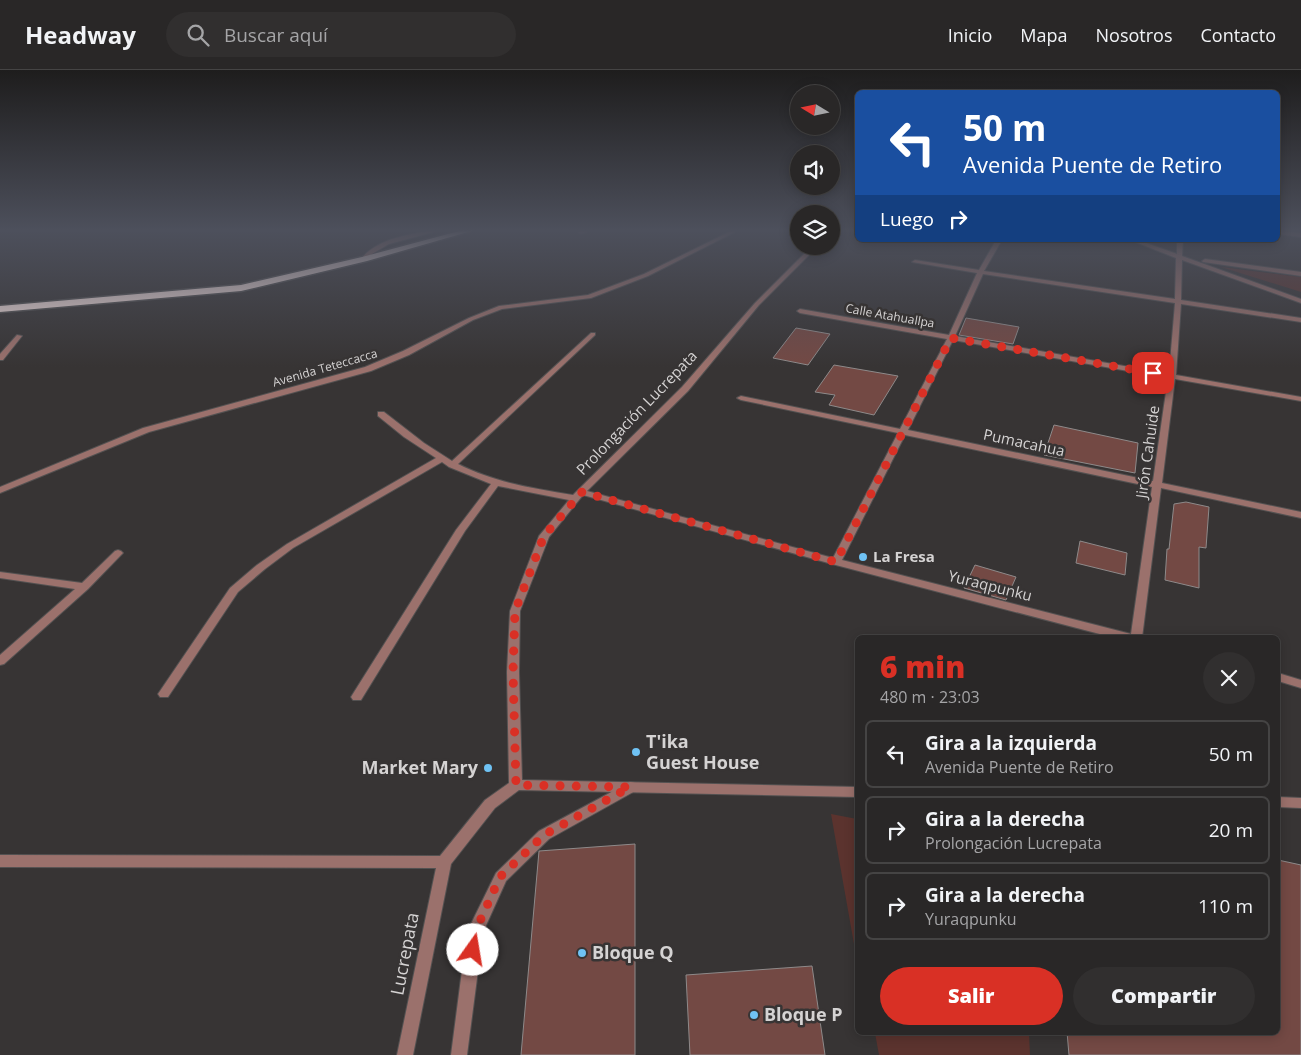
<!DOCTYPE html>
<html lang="es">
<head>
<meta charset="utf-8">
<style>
	:root { --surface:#292727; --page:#312f2f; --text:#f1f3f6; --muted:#a5a5a7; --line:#454444; --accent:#d93025 }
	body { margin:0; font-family:"Open Sans",sans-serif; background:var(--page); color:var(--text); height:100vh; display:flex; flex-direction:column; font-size:19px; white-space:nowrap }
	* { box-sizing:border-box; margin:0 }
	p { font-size:16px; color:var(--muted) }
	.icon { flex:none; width:28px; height:28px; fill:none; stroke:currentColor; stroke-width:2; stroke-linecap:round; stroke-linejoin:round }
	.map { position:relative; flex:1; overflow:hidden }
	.sheet { position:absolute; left:855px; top:565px; width:425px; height:400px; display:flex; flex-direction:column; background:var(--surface); border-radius:8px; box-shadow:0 2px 12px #0003,0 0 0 1px var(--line) }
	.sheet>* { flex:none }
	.guide { position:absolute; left:855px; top:20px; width:425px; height:152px; border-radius:8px; box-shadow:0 2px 12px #0003,0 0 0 1px var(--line); background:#1a4fa0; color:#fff; overflow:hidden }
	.needle { width:32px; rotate:280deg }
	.controls { position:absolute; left:790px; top:15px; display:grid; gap:10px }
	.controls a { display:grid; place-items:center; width:50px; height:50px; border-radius:50%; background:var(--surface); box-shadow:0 2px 12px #0003,0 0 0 1px var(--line); font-size:25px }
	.pin { position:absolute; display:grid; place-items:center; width:42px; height:42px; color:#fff; margin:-21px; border-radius:10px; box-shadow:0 2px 8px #0006 }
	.me { position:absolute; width:55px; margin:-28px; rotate:13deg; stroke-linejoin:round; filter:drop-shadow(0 0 4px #0008) }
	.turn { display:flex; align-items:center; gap:18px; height:105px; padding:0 25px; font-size:22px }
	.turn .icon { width:65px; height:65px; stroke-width:2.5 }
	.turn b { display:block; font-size:35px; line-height:42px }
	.then { display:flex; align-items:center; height:48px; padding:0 25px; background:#0003; gap:10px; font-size:19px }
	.round { display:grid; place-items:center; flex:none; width:52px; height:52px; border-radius:26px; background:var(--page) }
	.head { display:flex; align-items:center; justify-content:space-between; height:85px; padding:0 25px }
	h1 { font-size:30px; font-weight:800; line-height:38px; color:var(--accent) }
	.action { display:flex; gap:10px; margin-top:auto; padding:10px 25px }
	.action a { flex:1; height:58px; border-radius:30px; background:var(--accent); color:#fff; font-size:20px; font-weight:800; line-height:58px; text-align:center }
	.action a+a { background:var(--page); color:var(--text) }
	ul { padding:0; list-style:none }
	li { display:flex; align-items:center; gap:15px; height:68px; margin:0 10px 8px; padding:0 15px; border:2px solid var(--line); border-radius:8px }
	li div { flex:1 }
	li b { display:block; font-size:19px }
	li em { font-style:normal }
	header { display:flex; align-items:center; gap:30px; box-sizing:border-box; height:70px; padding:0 25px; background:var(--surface); border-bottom:1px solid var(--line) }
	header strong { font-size:24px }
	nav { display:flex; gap:28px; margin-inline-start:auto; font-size:18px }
	.search { width:350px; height:45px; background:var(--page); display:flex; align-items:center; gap:12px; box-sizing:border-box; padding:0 18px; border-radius:28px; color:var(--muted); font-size:19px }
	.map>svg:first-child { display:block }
	.green { fill:#5b332e }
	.building { fill:#734944; stroke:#8e8a8a }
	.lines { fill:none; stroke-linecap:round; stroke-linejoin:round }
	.lane-casing { stroke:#535151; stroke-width:2 }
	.street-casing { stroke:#535151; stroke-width:2 }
	.highway-casing { stroke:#535151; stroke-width:3 }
	.lane { fill:#9b716c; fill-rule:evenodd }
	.street { fill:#9b716c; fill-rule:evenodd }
	.highway { fill:#f1dcd9; fill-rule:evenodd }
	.route { stroke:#d93025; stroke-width:9; stroke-dasharray:0 16.2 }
	.poi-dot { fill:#6fc2f4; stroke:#373434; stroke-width:2 }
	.labels { text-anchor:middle; stroke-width:5; stroke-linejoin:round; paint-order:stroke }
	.far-street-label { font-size:12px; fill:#d5d3d3; stroke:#373434 }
	.street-label { font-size:15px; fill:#d5d3d3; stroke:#373434 }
	.poi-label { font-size:15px; font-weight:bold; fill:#d5d3d3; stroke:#373434; text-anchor:start }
	.near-poi-label { font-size:18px; font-weight:bold; fill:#d5d3d3; stroke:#373434; text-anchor:start }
	.near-street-label { font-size:18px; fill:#d5d3d3; stroke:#373434 }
</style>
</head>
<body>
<header>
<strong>Headway</strong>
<div class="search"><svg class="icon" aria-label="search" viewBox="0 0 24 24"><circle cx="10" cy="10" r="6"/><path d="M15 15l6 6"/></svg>Buscar aquí</div>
<nav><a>Inicio</a><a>Mapa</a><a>Nosotros</a><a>Contacto</a></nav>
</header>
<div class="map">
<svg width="1301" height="985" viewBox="0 0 1301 985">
	<rect width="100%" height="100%" fill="#373434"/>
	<path class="green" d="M1221 197 1301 207V222Z
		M831 744 857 749V892V891Z
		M875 963H1029L1030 985H879Z"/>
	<path class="building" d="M966 248 1019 257 1013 274 959 265Z
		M796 258 830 264 808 295 773 288Z
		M834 295 898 306 874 345 829 335 835 325 815 322Z
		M1054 355 1138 373 1135 403 1044 385Z
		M1186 432 1209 437 1206 478 1199 477V518L1165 510 1167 479H1169L1174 434Z
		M1080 471 1127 483 1125 505 1076 493Z
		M975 495 1016 507 1006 530 964 518Z
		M635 774V985H521L539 781Z
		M1278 790 1301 795V985H1069L1067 962H1278Z
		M812 896 825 985H690L686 905Z"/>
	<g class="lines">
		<defs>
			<path id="lane" d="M584 160H591L581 164 578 162Z
				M630 712 635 713 637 717 635 721 549 769 506 811 483 862 467 985H451L467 862 496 803 539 761Z"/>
			<path id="street" d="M432 160H441L389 174 372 184 366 190 361 189C378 168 408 165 432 160Z
				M733 160H739L648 206 591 228 502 239 473 250 409 285 371 301 149 362 0 423V417L143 358 365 297 403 281 469 248 499 236 588 225 644 204Z
				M831 160H838L831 165Z
				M1278 160 1301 163V167L1278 164Z
				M996 170H1002L984 201 1175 229 1176 188 1130 170H1138L1177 184V170H1183L1182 186 1301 229V233L1182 190 1181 230 1301 248V252L1181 234 1176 305 1301 327V331L1175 309 1162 413 1301 442V448L1161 418 1142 568H1115L832 494 583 425 549 467 520 541 519 602 522 710 858 717V727L519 720 495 738 451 794 413 985H397L436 798 0 797V785L440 786 485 730 509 713 507 602 510 541 539 466 569 430 498 416 465 461 361 630H353L351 627 456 460 491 414 449 397 442 392 293 478 265 499 238 522 168 627H160L158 624 230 518 257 495 287 474 436 388 404 367 378 346V342H384L424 373 452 391 591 263H595V265L458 394C496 413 532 418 573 425L682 317 755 233 812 176H818L759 235 688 321 587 421 833 488 898 363 741 330 737 328 741 326 900 359 947 269 800 243 797 241 800 239 949 265 977 203 912 192 915 190 979 200ZM983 204 1175 233 1169 304 955 266ZM953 270 1168 308 1153 411 908 360ZM905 365 1152 417 1131 564 842 490Z
				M1205 189 1301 202V206L1203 192 1202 191Z
				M17 265 22 266 3 290H0V284Z
				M118 480 121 481 123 483 121 485 88 519 4 594 0 595V585L75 519 0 508V502L82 513 115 481Z
				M1278 603 1301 610V618L1278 611Z
				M1278 727 1301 728V738L1278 737Z"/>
			<path id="highway" d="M463 160H475L367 191 241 221 0 242V236L241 215 362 187Z"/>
		</defs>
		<use href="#lane" class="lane-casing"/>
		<use href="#street" class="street-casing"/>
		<use href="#highway" class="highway-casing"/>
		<use href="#lane" class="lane"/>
		<use href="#street" class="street"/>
		<use href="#highway" class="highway"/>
	</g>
	<linearGradient id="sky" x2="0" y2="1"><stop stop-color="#1e1d1d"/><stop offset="0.54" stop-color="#4d505c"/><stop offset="1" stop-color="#4d505c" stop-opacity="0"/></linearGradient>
	<rect width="1301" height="297" fill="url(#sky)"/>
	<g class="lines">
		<path class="route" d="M473 880 475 862 500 807 544 765 630 717 516 715 513 602 515 541 544 466 582 422 836 492 951 268 1153 303"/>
	</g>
	<g class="poi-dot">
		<circle cx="863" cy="487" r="5"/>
		<circle cx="636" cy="682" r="5"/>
		<circle cx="488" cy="698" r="5"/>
		<circle cx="582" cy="883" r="5"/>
		<circle cx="754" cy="945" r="5"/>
	</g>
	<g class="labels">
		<g class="far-street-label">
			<text transform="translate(890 246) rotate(10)" y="4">Calle Atahuallpa</text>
			<text transform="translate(325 298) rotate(-16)" y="4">Avenida Teteccacca</text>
		</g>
		<g class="street-label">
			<text transform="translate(637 343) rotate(-46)" y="5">Prolongación Lucrepata</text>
			<text transform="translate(1024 373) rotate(12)" y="5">Pumacahua</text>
			<text transform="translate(1148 382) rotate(-82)" y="5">Jirón Cahuide</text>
			<text transform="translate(990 516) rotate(14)" y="5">Yuraqpunku</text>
		</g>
		<g class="poi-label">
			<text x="873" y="492">La Fresa</text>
		</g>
		<g class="near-poi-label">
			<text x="646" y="678">T'ika<tspan x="646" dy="21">Guest House</tspan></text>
			<text x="478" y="704" text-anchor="end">Market Mary</text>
			<text x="592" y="889">Bloque Q</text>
			<text x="764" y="951">Bloque P</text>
		</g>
		<g class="near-street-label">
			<text transform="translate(405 884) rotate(-79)" y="6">Lucrepata</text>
		</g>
	</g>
</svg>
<div class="controls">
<a><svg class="needle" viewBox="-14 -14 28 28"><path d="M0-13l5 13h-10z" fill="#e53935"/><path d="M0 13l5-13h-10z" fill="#a5a5a7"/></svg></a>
<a><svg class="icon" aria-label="sound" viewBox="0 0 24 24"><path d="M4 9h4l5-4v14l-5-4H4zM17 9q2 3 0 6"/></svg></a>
<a><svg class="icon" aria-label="layers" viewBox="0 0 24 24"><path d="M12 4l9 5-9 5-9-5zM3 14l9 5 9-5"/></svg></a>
</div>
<div class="pin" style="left:1153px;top:303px;background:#d93025"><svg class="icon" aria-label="arrive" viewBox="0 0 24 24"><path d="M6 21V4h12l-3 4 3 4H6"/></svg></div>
<svg class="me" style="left:473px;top:880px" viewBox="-20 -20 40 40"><circle r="19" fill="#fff"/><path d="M0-13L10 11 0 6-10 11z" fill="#d93025"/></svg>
<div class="guide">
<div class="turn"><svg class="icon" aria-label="left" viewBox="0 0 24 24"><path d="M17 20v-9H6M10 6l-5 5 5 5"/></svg><div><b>50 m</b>Avenida Puente de Retiro</div></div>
<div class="then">Luego<svg class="icon" aria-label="right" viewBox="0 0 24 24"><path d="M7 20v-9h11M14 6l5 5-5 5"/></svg></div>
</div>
<section class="sheet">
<div class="head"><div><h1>6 min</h1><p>480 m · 23:03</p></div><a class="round"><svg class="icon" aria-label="close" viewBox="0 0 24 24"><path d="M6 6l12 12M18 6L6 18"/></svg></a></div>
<ul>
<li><svg class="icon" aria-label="left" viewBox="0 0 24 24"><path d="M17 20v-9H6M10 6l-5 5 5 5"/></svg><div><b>Gira a la izquierda</b><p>Avenida Puente de Retiro</p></div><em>50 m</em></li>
<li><svg class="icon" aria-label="right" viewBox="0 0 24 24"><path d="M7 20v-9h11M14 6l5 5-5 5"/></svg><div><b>Gira a la derecha</b><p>Prolongación Lucrepata</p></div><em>20 m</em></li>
<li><svg class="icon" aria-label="right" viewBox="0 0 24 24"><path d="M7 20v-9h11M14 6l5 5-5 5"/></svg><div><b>Gira a la derecha</b><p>Yuraqpunku</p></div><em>110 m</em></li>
</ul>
<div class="action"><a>Salir</a><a>Compartir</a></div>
</section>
</div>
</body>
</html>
